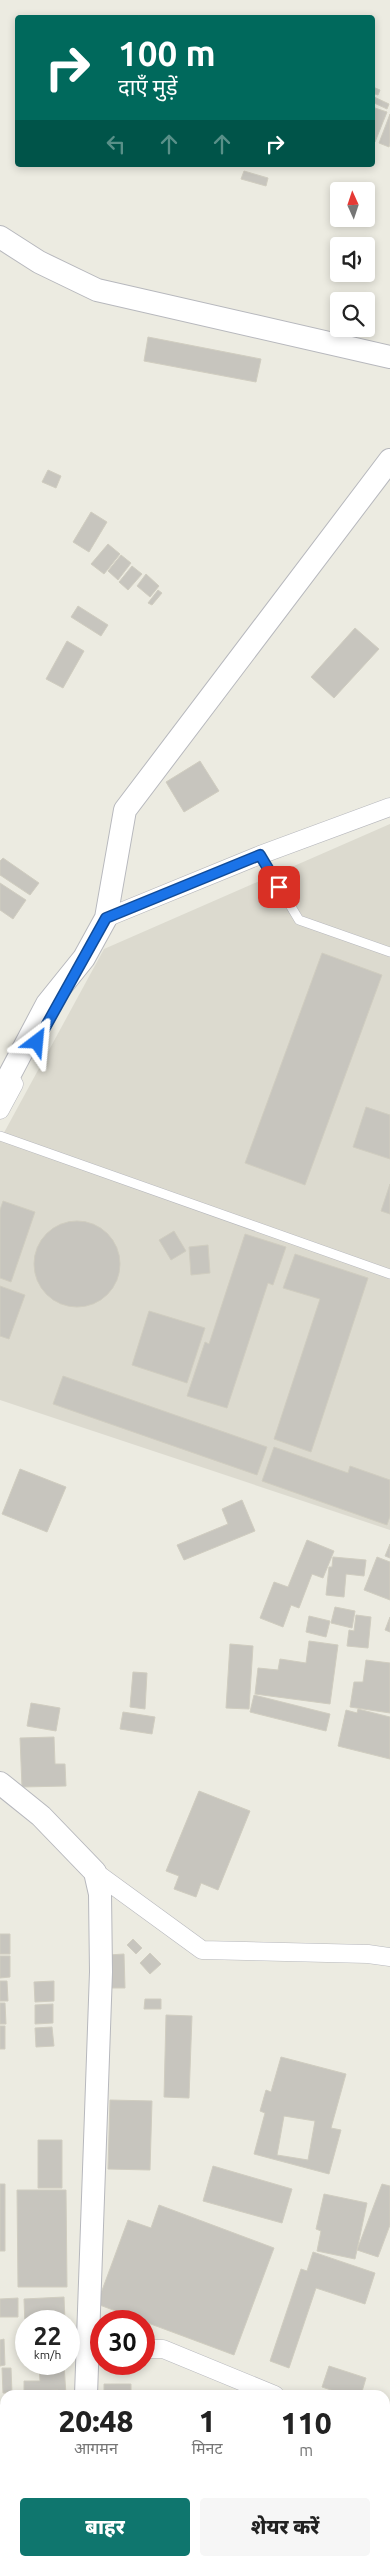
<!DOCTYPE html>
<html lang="hi">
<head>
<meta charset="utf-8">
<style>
	:root { --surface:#fff; --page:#f6f6f6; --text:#222; --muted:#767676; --accent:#0f766e }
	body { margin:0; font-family:Ubuntu,"Noto Sans Devanagari",sans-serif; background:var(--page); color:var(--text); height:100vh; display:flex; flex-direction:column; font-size:19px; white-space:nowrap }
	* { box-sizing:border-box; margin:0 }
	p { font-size:16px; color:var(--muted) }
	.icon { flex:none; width:28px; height:28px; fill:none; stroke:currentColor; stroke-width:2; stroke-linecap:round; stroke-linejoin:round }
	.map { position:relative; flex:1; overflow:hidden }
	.drawer { position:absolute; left:0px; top:2390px; width:390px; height:176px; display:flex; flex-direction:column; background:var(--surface); border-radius:15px 15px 0 0; box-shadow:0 2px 8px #0003 }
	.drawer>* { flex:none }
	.hud { position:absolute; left:15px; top:15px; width:360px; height:152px; border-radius:5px; box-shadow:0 2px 8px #0003; background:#00695c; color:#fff; overflow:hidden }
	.needle { width:32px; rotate:357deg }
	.controls { position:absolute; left:330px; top:182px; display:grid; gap:10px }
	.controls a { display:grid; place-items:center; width:45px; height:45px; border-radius:5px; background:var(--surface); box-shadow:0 2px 8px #0003; font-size:25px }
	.speed { position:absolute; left:15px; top:2310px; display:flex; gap:10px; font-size:25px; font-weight:700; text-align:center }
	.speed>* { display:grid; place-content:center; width:65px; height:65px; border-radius:50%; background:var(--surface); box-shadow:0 2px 8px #0003; line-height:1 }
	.speed small { font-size:12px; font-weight:400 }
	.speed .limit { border:8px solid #d22; background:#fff; color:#111 }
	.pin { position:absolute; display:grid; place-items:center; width:42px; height:42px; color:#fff; margin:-21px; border-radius:10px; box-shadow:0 2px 8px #0006 }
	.me { position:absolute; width:55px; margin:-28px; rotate:29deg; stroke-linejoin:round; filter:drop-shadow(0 0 4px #0008) }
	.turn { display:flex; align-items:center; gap:18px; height:105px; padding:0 20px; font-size:22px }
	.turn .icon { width:65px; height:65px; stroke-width:2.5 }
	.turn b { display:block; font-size:35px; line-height:42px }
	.lanes { display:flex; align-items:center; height:48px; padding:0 20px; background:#0003; justify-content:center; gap:25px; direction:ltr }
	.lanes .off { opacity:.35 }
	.eta { display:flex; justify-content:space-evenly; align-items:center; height:85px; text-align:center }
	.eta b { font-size:30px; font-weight:800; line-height:35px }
	.cta { display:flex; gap:10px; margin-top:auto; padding:10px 20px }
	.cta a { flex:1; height:58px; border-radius:5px; background:var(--accent); color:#fff; font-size:20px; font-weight:800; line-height:58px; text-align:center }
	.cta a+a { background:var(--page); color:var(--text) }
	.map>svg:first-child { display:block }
	.education { fill:#dcdacf }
	.building { fill:#c7c5be; stroke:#d0cdc0; fill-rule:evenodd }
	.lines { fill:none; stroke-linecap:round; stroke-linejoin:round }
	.service-casing { stroke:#b7b8bd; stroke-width:10 }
	.minor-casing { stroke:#b7b8bd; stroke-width:19 }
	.tertiary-casing { stroke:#b7b8bd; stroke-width:24 }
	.service { stroke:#fff; stroke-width:9 }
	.minor { stroke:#fff; stroke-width:18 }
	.tertiary { stroke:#fff; stroke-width:22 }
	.route-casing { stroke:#114b97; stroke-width:12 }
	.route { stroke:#1a73e8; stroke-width:9 }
</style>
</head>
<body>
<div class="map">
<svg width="390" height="2566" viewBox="0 0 390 2566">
	<rect width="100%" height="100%" fill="#ecebe1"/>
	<path class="education" d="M390 824V1530L0 1400V1140L104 949Z"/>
	<path class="building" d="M373 87 380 90 378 95 372 93Z
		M372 96 389 104 387 109 372 102Z
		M372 107 387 112 375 142 372 141Z
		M390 114V143L389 147 379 143Z
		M244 171 268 178 266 186 241 179Z
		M148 337 261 359 256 382 144 361Z
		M48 470 61 476 56 488 42 482Z
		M91 512 107 522 89 552 73 542Z
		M108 544 120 554 104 574 91 564Z
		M121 555 131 563 118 580 108 571Z
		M132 566 142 574 128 590 119 582Z
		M146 574 159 586 150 597 137 586Z
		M158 590 162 593 152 605 148 603Z
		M78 606 108 625 101 636 71 617Z
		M355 628 379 649 334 698 311 677Z
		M67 641 84 651 63 688 46 679Z
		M200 761 219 791 184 812 166 782Z
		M3 858 39 883 30 895 0 875V861Z
		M0 883 26 900 13 919 0 910Z
		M322 953 382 975 305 1185 245 1163Z
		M366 1107 390 1115V1159L353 1147Z
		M390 1184V1214L381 1211Z
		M3 1201 35 1212 11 1282 0 1278V1210Z
		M34 1264a43 43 0 1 1 86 0a43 43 0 1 1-86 0Z
		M174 1231 186 1251 171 1260 159 1240Z
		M245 1234 286 1247 273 1285 268 1283 227 1408 187 1396 205 1342 209 1344Z
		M208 1245 210 1273 191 1275 189 1247Z
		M295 1254 368 1278 311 1452 274 1439 320 1299 283 1288Z
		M0 1286 25 1295 9 1339 0 1336Z
		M149 1311 205 1328 187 1383 132 1365Z
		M63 1376 267 1447 257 1475 53 1404Z
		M274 1447 348 1473 350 1466 390 1480V1516L387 1525 262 1481Z
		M20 1469 66 1487 47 1532 2 1514Z
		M242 1500 255 1531 184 1560 177 1545 228 1524 222 1509Z
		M307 1540 334 1551 323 1578 312 1574 299 1608 291 1605 283 1627 260 1618 274 1582 288 1587Z
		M390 1544V1558L385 1556Z
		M333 1557 366 1560 364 1576 346 1574 344 1597 326 1595 329 1567H332Z
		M377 1557 390 1562V1600L364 1590Z
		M335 1607 355 1611 352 1628 331 1623Z
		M356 1615 371 1617 368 1648 347 1646 349 1630 354 1631Z
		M309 1616 330 1621 326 1637 306 1632Z
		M390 1617V1632L385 1630Z
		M309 1641 338 1645 330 1704 255 1694 258 1668 278 1670 280 1659 306 1663Z
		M230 1644 253 1646 249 1709 226 1708Z
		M366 1660 390 1663V1713L350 1707 354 1682H363Z
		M133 1672 147 1673 145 1709 130 1707Z
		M254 1695 330 1714 326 1731 250 1712Z
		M31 1703 60 1708 56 1731 27 1726Z
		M358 1709 390 1717V1759L338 1746 346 1710 357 1713Z
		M123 1712 155 1717 152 1734 120 1729Z
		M54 1737 55 1764H65L66 1786 22 1787 20 1738Z
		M199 1791 250 1811 218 1890 201 1883 196 1897 174 1889 179 1876 166 1871Z
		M0 1934H10V1954H0Z
		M133 1939 142 1948 136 1954 127 1945Z
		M150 1953 161 1964 150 1974 140 1963Z
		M124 1954 125 1988H110L108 1955Z
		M0 1956H10V1977L0 1978Z
		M0 1981H7L8 2001H0Z
		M54 1981V2001L35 2002 34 1982Z
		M145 1999H161V2009H144Z
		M0 2003H5L6 2024H0Z
		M53 2004V2023L35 2024V2005Z
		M166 2015 192 2016 189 2098 164 2097Z
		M0 2026H5V2049H0Z
		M52 2027 54 2046 36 2047 35 2028Z
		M281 2057 346 2074 331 2128 341 2130 329 2174 254 2154 265 2113 260 2111 266 2090 271 2092ZM284 2116 315 2121 308 2160 277 2155Z
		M110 2100 152 2101 150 2170 108 2169Z
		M38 2140H62V2188H38Z
		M213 2166 292 2189 282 2223 203 2201Z
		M0 2184H5V2251H0Z
		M382 2184 390 2186V2225L378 2257 357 2250Z
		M17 2190H66L67 2287H18Z
		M324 2194 367 2203 355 2259 317 2251 321 2231 316 2229Z
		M159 2205 274 2248 234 2355 97 2304 128 2220 151 2228Z
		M313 2252 375 2273 365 2304 316 2288 289 2368 270 2361 301 2269 307 2271Z
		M64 2297 65 2321H26L25 2326 24 2299Z
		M18 2298V2317H0V2299Z
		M4 2339 5 2365 0 2366V2340Z
		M39 2364H64L66 2395H58V2390L41 2391V2395H24V2381H40Z
		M329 2366 366 2378 361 2395H346L322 2387Z
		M2 2368H11L12 2393H3Z
		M104 2384H131V2395H104Z
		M0 2403H5V2485H0Z
		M385 2474 390 2477V2540L385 2538Z
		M207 2561H231L230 2566Z
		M333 2561H372L370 2566H330Z"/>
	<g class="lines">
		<defs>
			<path id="service" d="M260 855 299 920 390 952
				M0 1136 390 1274"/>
			<path id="minor" d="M106 918 260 855 390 807
				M0 1110 14 1084
				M95 1872 202 1950 368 1954 390 1957
				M144 2349H163L275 2395
				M385 2462 390 2465"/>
			<path id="tertiary" d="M0 237 39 262 97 290 390 357
				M0 1093 47 1004 84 958 106 918 125 810 390 460
				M0 1783 41 1816 95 1872 100 1894 101 1972 86 2395
				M80 2566V2561"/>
		</defs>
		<use href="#service" class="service-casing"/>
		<use href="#minor" class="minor-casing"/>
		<use href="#tertiary" class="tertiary-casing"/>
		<use href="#service" class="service"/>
		<use href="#minor" class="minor"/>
		<use href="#tertiary" class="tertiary"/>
	</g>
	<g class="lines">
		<defs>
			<path id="route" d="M37 1042 106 918 260 855 279 887"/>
		</defs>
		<use href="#route" class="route-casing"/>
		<use href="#route" class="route"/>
	</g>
</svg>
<div class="controls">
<a><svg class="needle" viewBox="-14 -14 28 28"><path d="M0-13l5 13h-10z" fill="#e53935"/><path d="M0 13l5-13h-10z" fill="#767676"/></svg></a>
<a><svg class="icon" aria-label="sound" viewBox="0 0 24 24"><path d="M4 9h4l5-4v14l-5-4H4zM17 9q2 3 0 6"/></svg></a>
<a><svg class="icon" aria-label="search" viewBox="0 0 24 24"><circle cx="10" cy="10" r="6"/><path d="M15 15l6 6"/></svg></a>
</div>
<div class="speed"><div>22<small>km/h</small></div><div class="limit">30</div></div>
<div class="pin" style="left:279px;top:887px;background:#d93025"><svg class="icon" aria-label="arrive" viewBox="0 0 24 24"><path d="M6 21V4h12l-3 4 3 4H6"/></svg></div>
<svg class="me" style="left:37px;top:1042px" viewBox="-20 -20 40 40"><path d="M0-17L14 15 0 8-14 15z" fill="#1a73e8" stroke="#fff" stroke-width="4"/></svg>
<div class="hud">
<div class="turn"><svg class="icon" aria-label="right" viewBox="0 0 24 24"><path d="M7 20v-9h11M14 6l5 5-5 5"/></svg><div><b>100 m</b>दाएँ मुड़ें</div></div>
<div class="lanes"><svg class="icon off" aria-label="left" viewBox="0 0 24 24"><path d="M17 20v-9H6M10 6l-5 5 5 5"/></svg><svg class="icon off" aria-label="ahead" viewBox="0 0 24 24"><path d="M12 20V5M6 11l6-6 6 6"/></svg><svg class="icon off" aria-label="ahead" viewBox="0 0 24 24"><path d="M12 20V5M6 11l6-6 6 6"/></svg><svg class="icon" aria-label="right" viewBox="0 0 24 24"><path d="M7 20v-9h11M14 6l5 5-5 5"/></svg></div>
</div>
<section class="drawer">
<div class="eta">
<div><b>20:48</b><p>आगमन</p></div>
<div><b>1</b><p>मिनट</p></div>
<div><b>110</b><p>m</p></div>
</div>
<div class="cta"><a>बाहर</a><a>शेयर करें</a></div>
</section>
</div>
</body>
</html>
